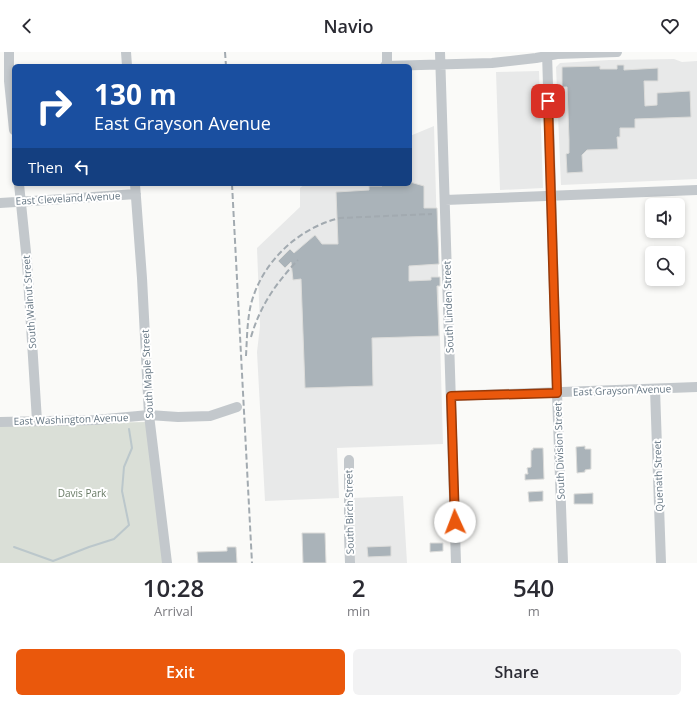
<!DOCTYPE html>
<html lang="en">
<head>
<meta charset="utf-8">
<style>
	:root { --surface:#fff; --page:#f2f2f3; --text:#2b2b33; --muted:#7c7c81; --accent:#ea580c }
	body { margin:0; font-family:"Open Sans",sans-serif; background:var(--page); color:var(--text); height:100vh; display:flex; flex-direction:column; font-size:15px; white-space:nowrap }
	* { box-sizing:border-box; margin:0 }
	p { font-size:13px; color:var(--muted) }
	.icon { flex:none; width:22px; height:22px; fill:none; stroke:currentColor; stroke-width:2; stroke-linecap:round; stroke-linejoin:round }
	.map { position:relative; height:511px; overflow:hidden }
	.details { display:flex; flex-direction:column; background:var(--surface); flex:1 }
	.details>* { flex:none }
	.guide { position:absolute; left:12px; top:12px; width:400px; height:122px; border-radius:6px; box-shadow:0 2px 6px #0003; background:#1a4fa0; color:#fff; overflow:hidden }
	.buttons { position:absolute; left:645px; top:146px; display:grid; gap:8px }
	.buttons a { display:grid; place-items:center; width:40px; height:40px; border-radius:6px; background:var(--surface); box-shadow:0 2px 6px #0003; font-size:20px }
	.pin { position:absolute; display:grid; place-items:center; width:34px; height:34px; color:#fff; margin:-17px; border-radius:8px; box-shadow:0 2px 6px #0006 }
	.me { position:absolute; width:44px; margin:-22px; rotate:358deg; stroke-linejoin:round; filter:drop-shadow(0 0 3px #0008) }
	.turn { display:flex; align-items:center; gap:14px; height:84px; padding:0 16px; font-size:18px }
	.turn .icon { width:52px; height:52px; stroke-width:2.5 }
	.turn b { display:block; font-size:28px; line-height:34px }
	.then { display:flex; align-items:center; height:38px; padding:0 16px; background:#0003; gap:8px; font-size:15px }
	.eta { display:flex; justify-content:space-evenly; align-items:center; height:68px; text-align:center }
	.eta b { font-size:24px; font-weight:600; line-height:28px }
	.button { display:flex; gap:8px; margin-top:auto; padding:8px 16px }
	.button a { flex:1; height:46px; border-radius:6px; background:var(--accent); color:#fff; font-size:16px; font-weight:600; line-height:46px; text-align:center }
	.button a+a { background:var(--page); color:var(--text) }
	header { display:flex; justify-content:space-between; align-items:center; height:52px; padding:0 16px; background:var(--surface); font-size:18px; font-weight:600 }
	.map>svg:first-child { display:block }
	.built { fill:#e8e9e9 }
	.green { fill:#dadfd7 }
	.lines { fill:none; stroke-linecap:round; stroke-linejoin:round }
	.stream { stroke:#bbc7cb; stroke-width:2 }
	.building { fill:#aab3b9; stroke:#dcdcda }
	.minor { stroke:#c3c8cc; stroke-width:10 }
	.rail { stroke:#a2aab0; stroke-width:2; stroke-dasharray:6 3; stroke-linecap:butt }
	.route-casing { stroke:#983908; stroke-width:10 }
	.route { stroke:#ea580c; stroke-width:7 }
	.labels { text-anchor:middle; stroke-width:4; stroke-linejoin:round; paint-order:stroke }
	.street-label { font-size:10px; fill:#657683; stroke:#fff }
	.park-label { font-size:10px; fill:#687a64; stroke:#fff }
</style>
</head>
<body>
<header><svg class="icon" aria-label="back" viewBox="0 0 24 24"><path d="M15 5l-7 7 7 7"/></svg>Navio<svg class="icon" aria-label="heart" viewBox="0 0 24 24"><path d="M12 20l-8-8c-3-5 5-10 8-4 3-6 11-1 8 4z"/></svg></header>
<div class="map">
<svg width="697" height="511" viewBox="0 0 697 511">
	<rect width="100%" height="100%" fill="#fafaf8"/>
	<path class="built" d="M674 7 682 10 697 9V127L561 133 556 15 560 11 609 8Z
		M539 19 543 136 500 138 496 20Z
		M434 74 443 392 337 396 339 446 265 449 257 300 260 274 257 196 300 155V136L305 132H410V84Z
		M403 444 407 511H354L352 446Z"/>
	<path class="green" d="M146 370 163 511H0V373Z"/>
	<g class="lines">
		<path class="stream" d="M14 495 53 509 89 495 114 487 129 473 122 439 124 415 132 396 129 377"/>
	</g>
	<path class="building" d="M617 13H624V18L658 16V29H644L645 54 657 53V41L690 39 691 65 635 67V76H620V85H617L618 97 587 98 582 103 583 120 567 121 566 102 569 101V87L567 35H562V15L600 14V17H617Z
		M410 130 424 134V156H437L439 212 409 214V229L431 228V225H440V234H437L439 284 372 286 373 334 305 336 301 227 293 228 291 210 285 216 278 209 290 197 294 201 315 183 322 192H338L336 140 369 138V134H382V132H410Z
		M585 394V397H591V417L585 418V420L577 421 576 395Z
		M533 396H543L544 427 525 428V422H528L527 416 531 415V398H533Z
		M543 439V449L529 450 528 440Z
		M593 441V452H574V442Z
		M302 481H325L326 511H303Z
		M430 491H443V499L430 500Z
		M391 494V504L368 505 367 495Z
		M227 495H236L237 511H198L197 500 227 499Z"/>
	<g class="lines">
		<path class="minor" d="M9 0V29L14 78
			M126 0 127 14
			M387 0V14
			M440 0 456 511
			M547 0 557 341 563 511
			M385 14 492 11 536 6 557 2 617 0
			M19 132 27 210 37 369
			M135 132 142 226 149 363 167 511
			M445 148 697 138
			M0 151 79 146 136 142
			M655 337 661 511
			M451 344 697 335
			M0 370 95 368 149 363 178 365 210 364 237 355
			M349 408V482L350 511"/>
		<path class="rail" d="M225 0 226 14
			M232 132 252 511
			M251 285C260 254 276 231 298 208
			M246 304C247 287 247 269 251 252 262 210 298 176 340 166L432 162"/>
	</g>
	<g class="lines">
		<defs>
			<path id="route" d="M455 470 451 344 557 341 548 49"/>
		</defs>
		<use href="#route" class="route-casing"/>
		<use href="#route" class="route"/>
	</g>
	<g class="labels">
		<g class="street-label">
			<text transform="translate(68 146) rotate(-3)" y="4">East Cleveland Avenue</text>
			<text transform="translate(29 250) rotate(-94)" y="4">South Walnut Street</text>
			<text transform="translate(448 255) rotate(-92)" y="4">South Linden Street</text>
			<text transform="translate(147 322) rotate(-93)" y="4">South Maple Street</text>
			<text transform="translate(622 338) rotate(-2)" y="4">East Grayson Avenue</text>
			<text transform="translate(71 367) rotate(-2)" y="4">East Washington Avenue</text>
			<text transform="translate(559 399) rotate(-92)" y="4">South Division Street</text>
			<text transform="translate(658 424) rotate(-92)" y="4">Quenath Street</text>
			<text transform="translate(349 460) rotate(-91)" y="4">South Birch Street</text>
		</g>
		<g class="park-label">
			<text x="82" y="445">Davis Park</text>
		</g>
	</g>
</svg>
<div class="buttons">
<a><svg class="icon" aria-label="sound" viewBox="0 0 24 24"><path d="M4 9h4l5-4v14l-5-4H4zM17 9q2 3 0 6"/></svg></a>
<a><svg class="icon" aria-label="search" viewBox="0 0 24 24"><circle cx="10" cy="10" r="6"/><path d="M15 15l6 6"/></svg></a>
</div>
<div class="pin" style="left:548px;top:49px;background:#d93025"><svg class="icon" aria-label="arrive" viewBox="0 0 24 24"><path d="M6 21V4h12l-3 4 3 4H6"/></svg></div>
<svg class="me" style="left:455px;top:470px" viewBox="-20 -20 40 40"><circle r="19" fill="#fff"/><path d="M0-13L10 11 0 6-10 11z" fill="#ea580c"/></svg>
<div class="guide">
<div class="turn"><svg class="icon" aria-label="right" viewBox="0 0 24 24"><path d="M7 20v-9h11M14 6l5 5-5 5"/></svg><div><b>130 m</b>East Grayson Avenue</div></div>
<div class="then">Then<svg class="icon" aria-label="left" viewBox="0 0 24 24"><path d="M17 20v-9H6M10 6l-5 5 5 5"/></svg></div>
</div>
</div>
<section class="details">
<div class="eta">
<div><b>10:28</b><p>Arrival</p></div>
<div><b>2</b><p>min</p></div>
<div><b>540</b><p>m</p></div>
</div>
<div class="button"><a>Exit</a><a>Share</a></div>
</section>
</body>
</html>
